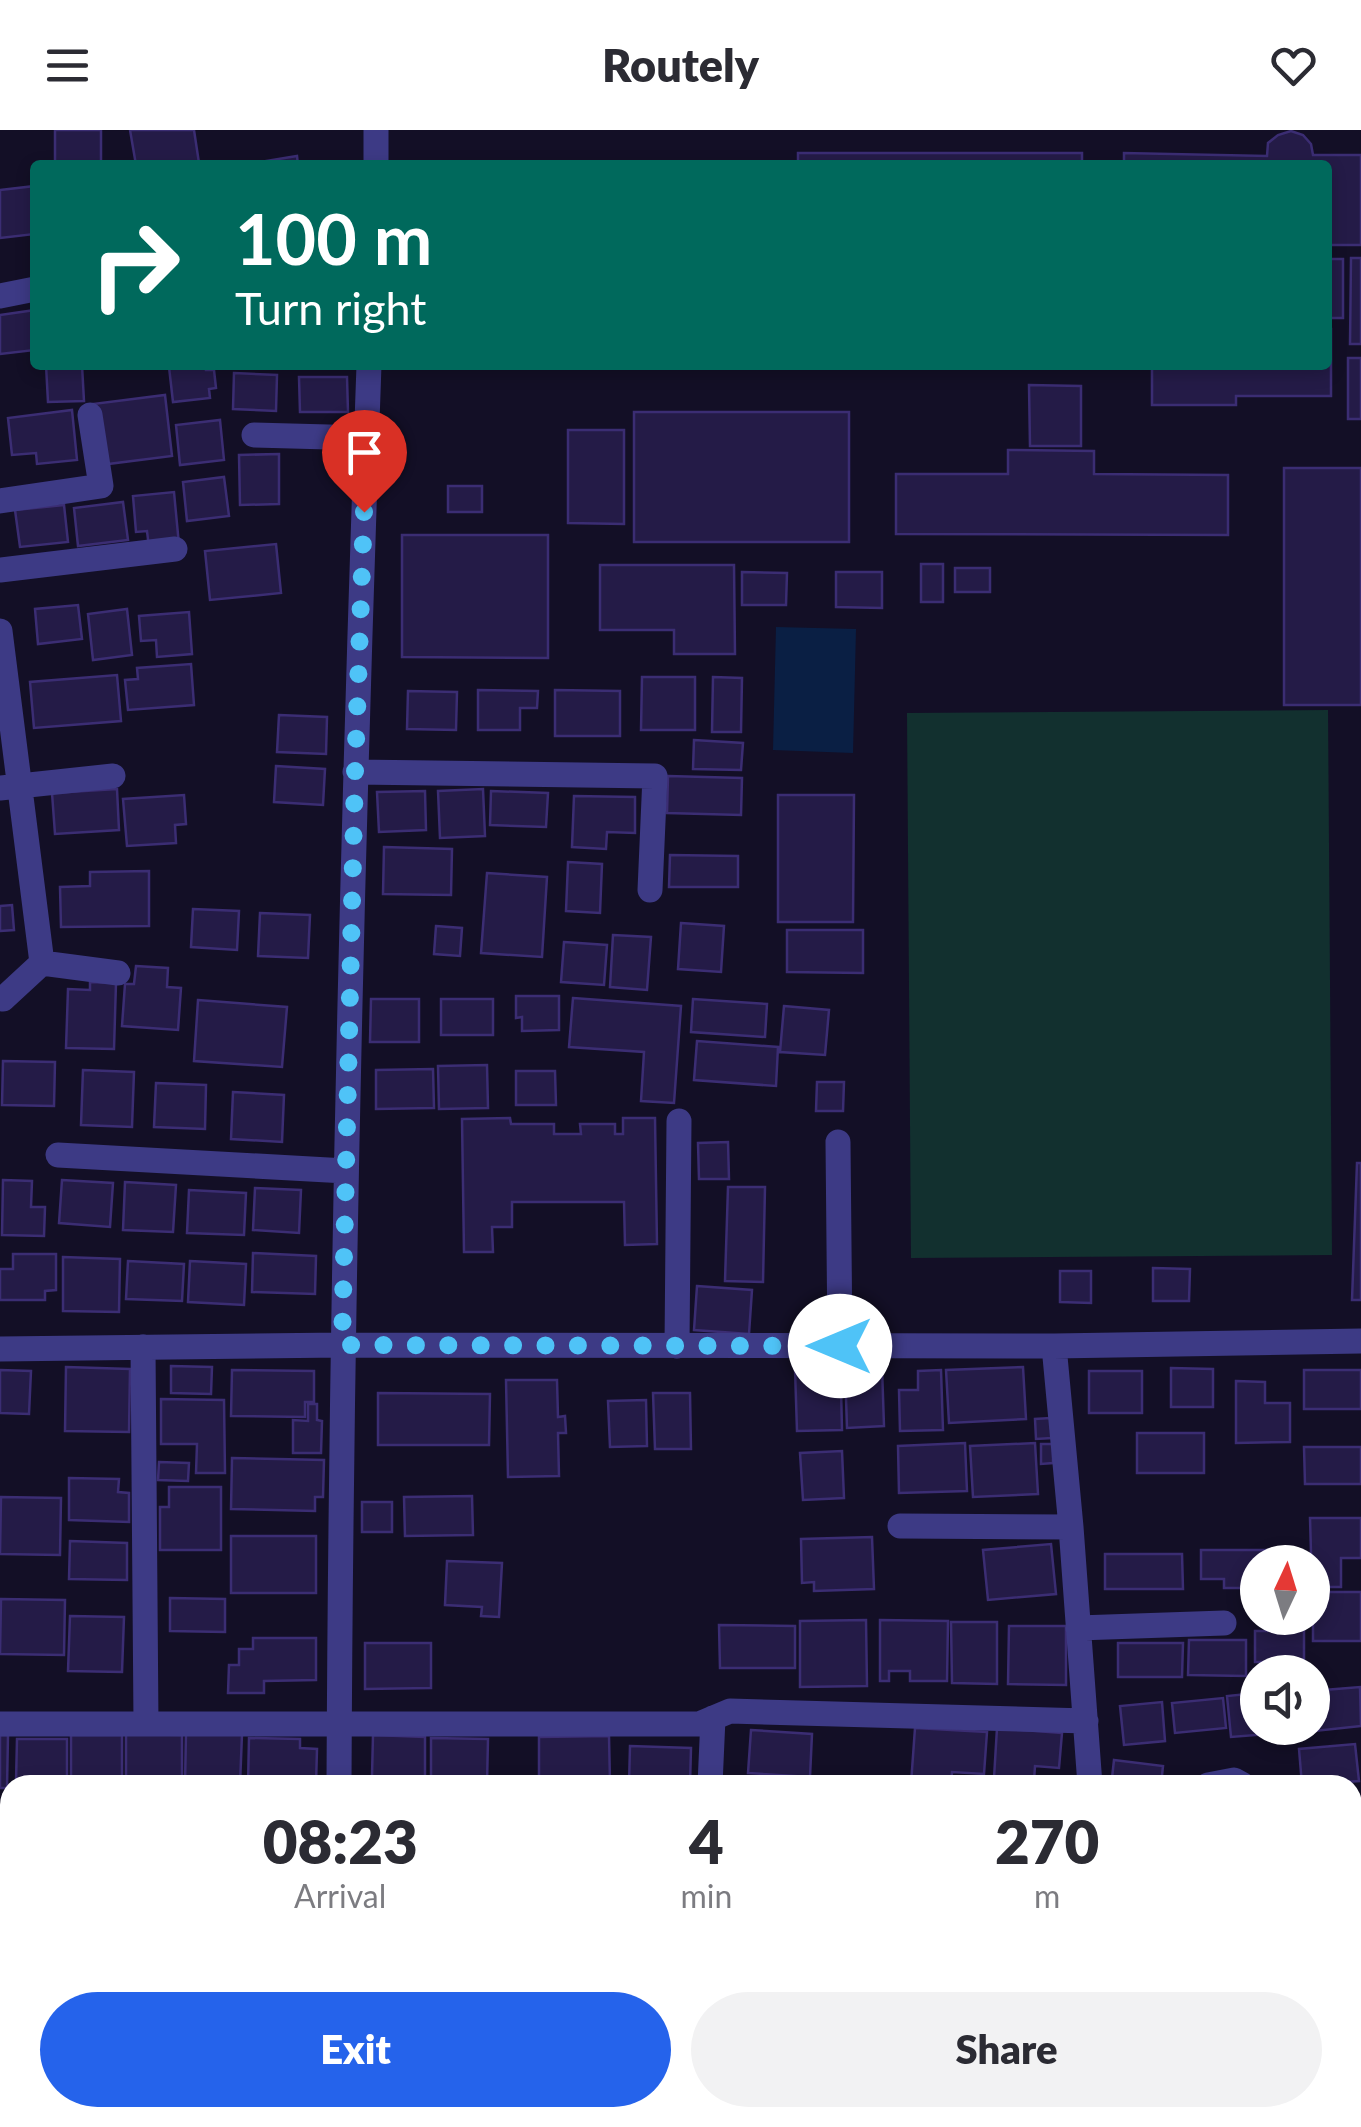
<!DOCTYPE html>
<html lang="en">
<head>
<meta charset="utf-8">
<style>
	:root { --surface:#fff; --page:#f2f2f3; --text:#2b2b33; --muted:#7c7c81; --accent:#2563eb }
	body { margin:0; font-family:Lato,sans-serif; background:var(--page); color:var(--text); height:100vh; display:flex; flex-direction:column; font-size:38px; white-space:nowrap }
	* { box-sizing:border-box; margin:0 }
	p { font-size:32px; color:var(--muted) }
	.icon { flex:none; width:55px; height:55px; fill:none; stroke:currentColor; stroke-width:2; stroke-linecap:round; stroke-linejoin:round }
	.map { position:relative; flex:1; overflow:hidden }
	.details { position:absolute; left:0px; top:1645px; width:1362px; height:352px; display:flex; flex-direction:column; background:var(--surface); border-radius:30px 30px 0 0; box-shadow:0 5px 15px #0003 }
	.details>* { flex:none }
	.guide { position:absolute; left:30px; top:30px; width:1302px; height:210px; border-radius:10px; box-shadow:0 5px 15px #0003; background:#00695c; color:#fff; overflow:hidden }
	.needle { width:65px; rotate:4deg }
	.buttons { position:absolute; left:1240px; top:1415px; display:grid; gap:20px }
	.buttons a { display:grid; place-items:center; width:90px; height:90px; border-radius:50%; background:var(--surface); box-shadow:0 5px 15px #0003; font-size:50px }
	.pin { position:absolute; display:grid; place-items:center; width:85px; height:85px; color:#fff; margin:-102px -42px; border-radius:50% 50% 50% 0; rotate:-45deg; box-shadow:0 0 10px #0007 }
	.pin .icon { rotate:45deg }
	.me { position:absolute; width:110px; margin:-55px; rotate:270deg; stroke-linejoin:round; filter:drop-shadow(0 0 8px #0008) }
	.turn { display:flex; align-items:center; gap:35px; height:210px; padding:0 40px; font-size:45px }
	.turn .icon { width:130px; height:130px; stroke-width:2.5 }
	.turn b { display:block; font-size:70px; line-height:85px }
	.eta { display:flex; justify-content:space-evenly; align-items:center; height:170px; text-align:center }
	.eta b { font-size:60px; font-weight:800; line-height:70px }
	.action { display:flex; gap:20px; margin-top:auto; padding:20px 40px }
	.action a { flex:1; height:115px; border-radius:60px; background:var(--accent); color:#fff; font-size:40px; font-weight:800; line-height:115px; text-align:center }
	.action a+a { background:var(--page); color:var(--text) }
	header { display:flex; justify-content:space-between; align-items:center; height:130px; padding:0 40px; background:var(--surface); font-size:45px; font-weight:800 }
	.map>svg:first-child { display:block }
	.green { fill:#12302f }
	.water { fill:#0a1f44 }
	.building { fill:#241b47; stroke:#3b2d73; stroke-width:2.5 }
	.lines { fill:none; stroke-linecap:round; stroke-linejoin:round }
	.minor { stroke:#3d3a85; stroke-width:25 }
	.major { stroke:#c25bff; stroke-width:25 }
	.route { stroke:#4fc3f7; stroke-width:18; stroke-dasharray:0 32.4 }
</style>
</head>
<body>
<header><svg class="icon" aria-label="menu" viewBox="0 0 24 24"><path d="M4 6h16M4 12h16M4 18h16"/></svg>Routely<svg class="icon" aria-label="heart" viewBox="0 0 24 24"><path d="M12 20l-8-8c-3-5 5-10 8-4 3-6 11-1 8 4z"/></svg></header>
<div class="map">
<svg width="1361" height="1997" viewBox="0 0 1361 1997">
	<rect width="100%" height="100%" fill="#130f26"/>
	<path class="green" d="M1328 580 1332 1125 911 1128 907 583Z"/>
	<path class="water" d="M776 497 856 499 853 623 773 620Z"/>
	<path class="building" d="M55 0H101V34H55Z
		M130 0H194L199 33 136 35Z
		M1291 1 1303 5 1311 14 1313 25H1361V115H1328V35H1124V23L1267 26 1268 13 1278 5Z
		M798 23H1082V35H798Z
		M297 26 298 35H242Z
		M35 56V104L0 108V60Z
		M1351 128H1361V214H1350Z
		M1328 129H1343V188H1328Z
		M35 180V220L0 224V185Z
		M1328 199H1331V266H1236V275H1152V235H1328Z
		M1348 228H1361V289H1348Z
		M46 235H82L84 271 48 272Z
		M189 235H206V240H214L216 258 209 259 210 268 173 272 169 237Z
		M793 235H1095V237H793Z
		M234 243 277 245 276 281 233 279Z
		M299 247H347L348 282H300Z
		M1029 255 1081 256V316H1030Z
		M165 265 172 326 100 335 93 274Z
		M72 280 77 330 37 334 36 323 12 325 8 288Z
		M634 282H849V412H634Z
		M220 290 224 330 180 335 176 295Z
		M568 300H624V394L568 393Z
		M1008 320 1094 321V344L1228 345V405L896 404V344H1008Z
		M279 324V374L240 375 239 325Z
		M1284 338H1361V575H1284Z
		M224 347 229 386 187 391 183 352Z
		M448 356H482V382H448Z
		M174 362 179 415 149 418 147 401 136 402 133 366Z
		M123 372 128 410 78 416 74 378Z
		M64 375 68 412 20 417 15 380Z
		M402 405H548V528L402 527Z
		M276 414 281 463 210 470 205 421Z
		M921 434H943V472H921Z
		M600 435H734L735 524H674V500H600Z
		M955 438H990V462H955Z
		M742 442 787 443 786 475H742Z
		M836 442H882V478L836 477Z
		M78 475 82 509 38 514 35 479Z
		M127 479 132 525 93 530 88 484Z
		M189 482 192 524 157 527 156 510 141 511 139 486Z
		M191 534 194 575 128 580 125 550 138 549 137 538Z
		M117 545 121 591 34 598 30 552Z
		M642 547H695V600H641Z
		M713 547 742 548 741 602H712Z
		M478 560 538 561 537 578H520V600H478Z
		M555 560 620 561V606H555Z
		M408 561 457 562 456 600 407 599Z
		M279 585 327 587 326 624 277 622Z
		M694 610 743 613 741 640 693 639Z
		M276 636 325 639 323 675 274 672Z
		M668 646 742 648 741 685 667 683Z
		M117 659 119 700 55 704 52 663Z
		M483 659 485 706 440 708 438 661Z
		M425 661 426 700 379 702 377 662Z
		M491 661 548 663 546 697 490 695Z
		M184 665 186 694 175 695 176 713 127 716 123 669Z
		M778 665H854L853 792H778Z
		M574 666 635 667V703L607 702 606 719 572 717Z
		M384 717 452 719 451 765 383 764Z
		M670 725 738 726V757H669Z
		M568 732 602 734 600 783 566 781Z
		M149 741V796L61 797 60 757 90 756V742Z
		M487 743 547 747 542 827 481 823Z
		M12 775 14 800 0 801V776Z
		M193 779 239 781 237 820 191 817Z
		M260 783 310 785 308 828 258 826Z
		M681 793 724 796 721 842 678 839Z
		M436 796 462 798 460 826 434 824Z
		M787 800H863V843L787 842Z
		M613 805 651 807 647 860 610 857Z
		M564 812 607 815 604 855 561 852Z
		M136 836 168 838 167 857 181 858 178 900 122 896 125 854H134Z
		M90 852 116 853 114 919 66 918 68 859 90 860Z
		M516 866H559V900L522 901V887L516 888Z
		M573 868 681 876 674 973 641 971 644 922 569 917Z
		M371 869H419V912H370Z
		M441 869H493V905H441Z
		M693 869 767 874 765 907 691 902Z
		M198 870 287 877 282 937 194 931Z
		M784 876 829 880 825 925 780 922Z
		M697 911 778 917 776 956 694 950Z
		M3 931 55 932 54 976 2 975Z
		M487 935 488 978 439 979 438 936Z
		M433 939 434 978 376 979V940Z
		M83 940 134 942 132 997 81 995Z
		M516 941H555L556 975H516Z
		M817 952H844L843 981H816Z
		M156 953 206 955 205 999 154 997Z
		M233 962 284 965 282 1012 231 1009Z
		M510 988 511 994H554V1004H581L580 994H615V1004H623V988H655L657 1114 625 1115 624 1072H512V1097H492L493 1122H464L462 989Z
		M728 1012 729 1049H699L698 1013Z
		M1357 1033H1361V1170H1352Z
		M3 1050 32 1051 31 1077H45L44 1106 2 1105Z
		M62 1050 113 1053 110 1097 59 1093Z
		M125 1052 176 1055 173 1102 123 1100Z
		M728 1057H765L763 1152 725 1151Z
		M255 1058 301 1060 299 1103 253 1100Z
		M189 1060 246 1063 244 1105 187 1103Z
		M253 1123 316 1126 315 1164 252 1162Z
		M13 1124H56V1160L45 1161V1170H0V1139H13Z
		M63 1127 120 1129 119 1182 63 1181Z
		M128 1131 184 1134 182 1171 126 1169Z
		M190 1131 246 1134 244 1175 188 1172Z
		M1153 1138 1190 1139 1189 1171H1153Z
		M1060 1141H1091V1173L1060 1172Z
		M697 1156 752 1160 749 1204 694 1200Z
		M171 1236 212 1237 211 1264 171 1263Z
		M66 1237 130 1239 129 1302 65 1301Z
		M882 1237 884 1296 847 1298 845 1238Z
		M1023 1237 1026 1289 949 1293 946 1240Z
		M1171 1238 1213 1239V1277H1171Z
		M795 1239H818L819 1259 841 1258 842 1300 797 1301Z
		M0 1240 31 1241 29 1284 0 1283Z
		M232 1240 314 1241V1272H305V1287L231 1286Z
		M941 1240 943 1300 900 1301 899 1260H918V1241Z
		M1304 1240H1361V1279H1304Z
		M1089 1241H1142V1283H1089Z
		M506 1250H557L558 1287 565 1286 566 1303H558L559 1346 508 1347Z
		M1236 1251 1265 1252V1273H1290V1312L1236 1313Z
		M378 1263 490 1264 489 1315H378Z
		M653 1263H690L691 1319H655Z
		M161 1269 224 1270 225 1343H196L197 1314H161Z
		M646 1270 647 1316 610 1317 608 1271Z
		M308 1274H317V1290L322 1291 321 1323H293V1290L308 1291Z
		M1050 1288 1052 1308 1036 1309 1035 1289Z
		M1137 1303H1204V1343H1137Z
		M965 1313 967 1361 899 1363 898 1316Z
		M1035 1313 1038 1364 973 1367 970 1316Z
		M1041 1314H1053V1333L1041 1334Z
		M1304 1317H1361V1354H1305Z
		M842 1321 844 1368 803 1370 800 1323Z
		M232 1328 324 1330 323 1367H315V1381L231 1379Z
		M159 1332 189 1333 188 1351 158 1350Z
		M69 1348 119 1349 118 1362 129 1363V1392L69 1390Z
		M169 1357H221V1420H160V1377H169Z
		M472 1366 473 1405 405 1406 404 1367Z
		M1 1367 61 1368 60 1425 0 1424Z
		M362 1372H392V1402H362Z
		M1310 1388H1361V1428H1341V1457H1312Z
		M231 1406H316V1463H231Z
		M872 1407 874 1459 814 1461V1452L802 1453 801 1409Z
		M70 1411 127 1413V1450L69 1449Z
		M1051 1414 1056 1464 988 1470 983 1420Z
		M1201 1420H1292V1432H1258V1458H1224V1449H1201Z
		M1105 1424H1182L1183 1459H1105Z
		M447 1431 502 1433 499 1487 481 1486 482 1477 445 1475Z
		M1313 1462H1361V1511H1313Z
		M170 1468 225 1469V1502L170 1501Z
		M1 1469 65 1470 64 1525 0 1524Z
		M70 1486 124 1487 122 1542 68 1541Z
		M1304 1489V1532H1255V1501H1267V1490Z
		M866 1490 867 1556 800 1557V1491Z
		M880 1490 948 1491 947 1551H910V1541H889V1551H880Z
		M951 1492H997V1554L952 1553Z
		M719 1495 795 1496V1538H720Z
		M1009 1496H1066V1555L1008 1554Z
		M253 1508H316V1550L264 1551V1563H228L229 1535H239V1519H253Z
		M1189 1510H1246V1546L1188 1545Z
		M365 1513H431V1558L365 1559Z
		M1118 1513H1183L1182 1547H1118Z
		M1360 1557 1361 1596 1287 1604 1286 1598H1312V1561Z
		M1258 1563V1598H1279L1280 1603 1231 1607 1227 1566Z
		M1223 1568 1226 1598 1175 1603 1172 1573Z
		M1162 1572 1165 1611 1124 1615 1120 1576Z
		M915 1598 987 1602 984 1644 952 1642 951 1655 911 1654Z
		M997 1598 1062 1603 1059 1638 1035 1636 1034 1651 994 1648Z
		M751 1600 812 1604 810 1647 748 1643Z
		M186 1603 242 1604 240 1655H185Z
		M126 1604 182 1605V1652H126Z
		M0 1605H8L7 1658H0Z
		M71 1605H122V1653H71Z
		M373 1605 425 1607V1647L372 1646Z
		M609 1606 610 1652H539V1607Z
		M249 1608 300 1609V1618L317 1619 316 1655H248Z
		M431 1608 488 1609 487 1654 431 1653Z
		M17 1609H67V1652H16Z
		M1355 1614 1359 1651 1302 1655 1299 1619Z
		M630 1616 691 1618 690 1655H629Z
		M1114 1630 1163 1636 1161 1655H1119L1120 1649 1112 1648Z
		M0 1718H10V1767H0Z
		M1352 1733 1361 1737V1777L1356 1787 1352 1785Z
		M0 1796H10V1839H0Z
		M1352 1823 1361 1827V1866L1352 1862Z
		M0 1912H10V1955H0Z
		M5 1982H10V1988H52V1997H5Z
		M54 1988H102V1997H54Z
		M105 1988H152V1997H105Z
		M268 1988 318 1989V1997H268Z
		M366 1988H426V1997H365Z
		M429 1988H481L480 1997H429Z
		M486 1988H558L557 1997H485Z
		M576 1988H701V1997H576Z
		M724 1988H783V1995L724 1993Z
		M1097 1988H1145L1140 1997H1109L1111 1995Z
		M1270 1988H1328L1323 1997H1287Z
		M213 1991 264 1992V1997H213Z
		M157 1993H209V1997H157Z"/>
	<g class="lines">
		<path class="minor" d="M376 35V0
			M0 166 35 159
			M254 305 366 308
			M0 371 101 356 90 285
			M0 440 175 419
			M0 501 42 833 118 843
			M355 642 655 646 650 760
			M0 658 113 646
			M3 869 42 833
			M838 1012 840 1216
			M58 1025 346 1041
			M677 1216 679 991
			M1054 1216 1071 1397 1090 1655
			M143 1217 146 1594
			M0 1219 342 1215 1054 1216 1361 1211
			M900 1396 1071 1397
			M1078 1498 1224 1493
			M0 1594H699L730 1581 1086 1591
			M339 1655C341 1181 352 708 369 235
			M710 1655 713 1588
			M1208 1655 1234 1650 1243 1655
			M0 1697H10
			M1352 1711 1361 1715
			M0 1893H10
			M1352 1948 1361 1953
			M340 1988 341 1997"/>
		<path class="major" d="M1350 1997 1361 1980"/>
	</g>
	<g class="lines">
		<path class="route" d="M364 382 355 642 342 1215 840 1216"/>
	</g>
</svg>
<div class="buttons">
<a><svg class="needle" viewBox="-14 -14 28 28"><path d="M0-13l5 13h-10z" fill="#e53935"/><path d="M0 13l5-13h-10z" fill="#7c7c81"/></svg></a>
<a><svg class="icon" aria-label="sound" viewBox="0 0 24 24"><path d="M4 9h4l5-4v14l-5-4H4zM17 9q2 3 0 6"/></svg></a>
</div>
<div class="pin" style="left:364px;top:382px;background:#d93025"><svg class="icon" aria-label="arrive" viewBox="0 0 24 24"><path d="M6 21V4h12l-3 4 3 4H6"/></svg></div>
<svg class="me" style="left:840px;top:1216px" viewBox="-20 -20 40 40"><circle r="19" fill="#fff"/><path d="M0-13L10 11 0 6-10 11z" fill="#4fc3f7"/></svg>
<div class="guide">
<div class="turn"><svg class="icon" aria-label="right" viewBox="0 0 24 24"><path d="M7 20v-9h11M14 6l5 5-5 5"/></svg><div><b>100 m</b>Turn right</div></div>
</div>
<section class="details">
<div class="eta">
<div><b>08:23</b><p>Arrival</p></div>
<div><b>4</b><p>min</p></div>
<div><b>270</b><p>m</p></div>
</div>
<div class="action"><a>Exit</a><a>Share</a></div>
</section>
</div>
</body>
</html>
